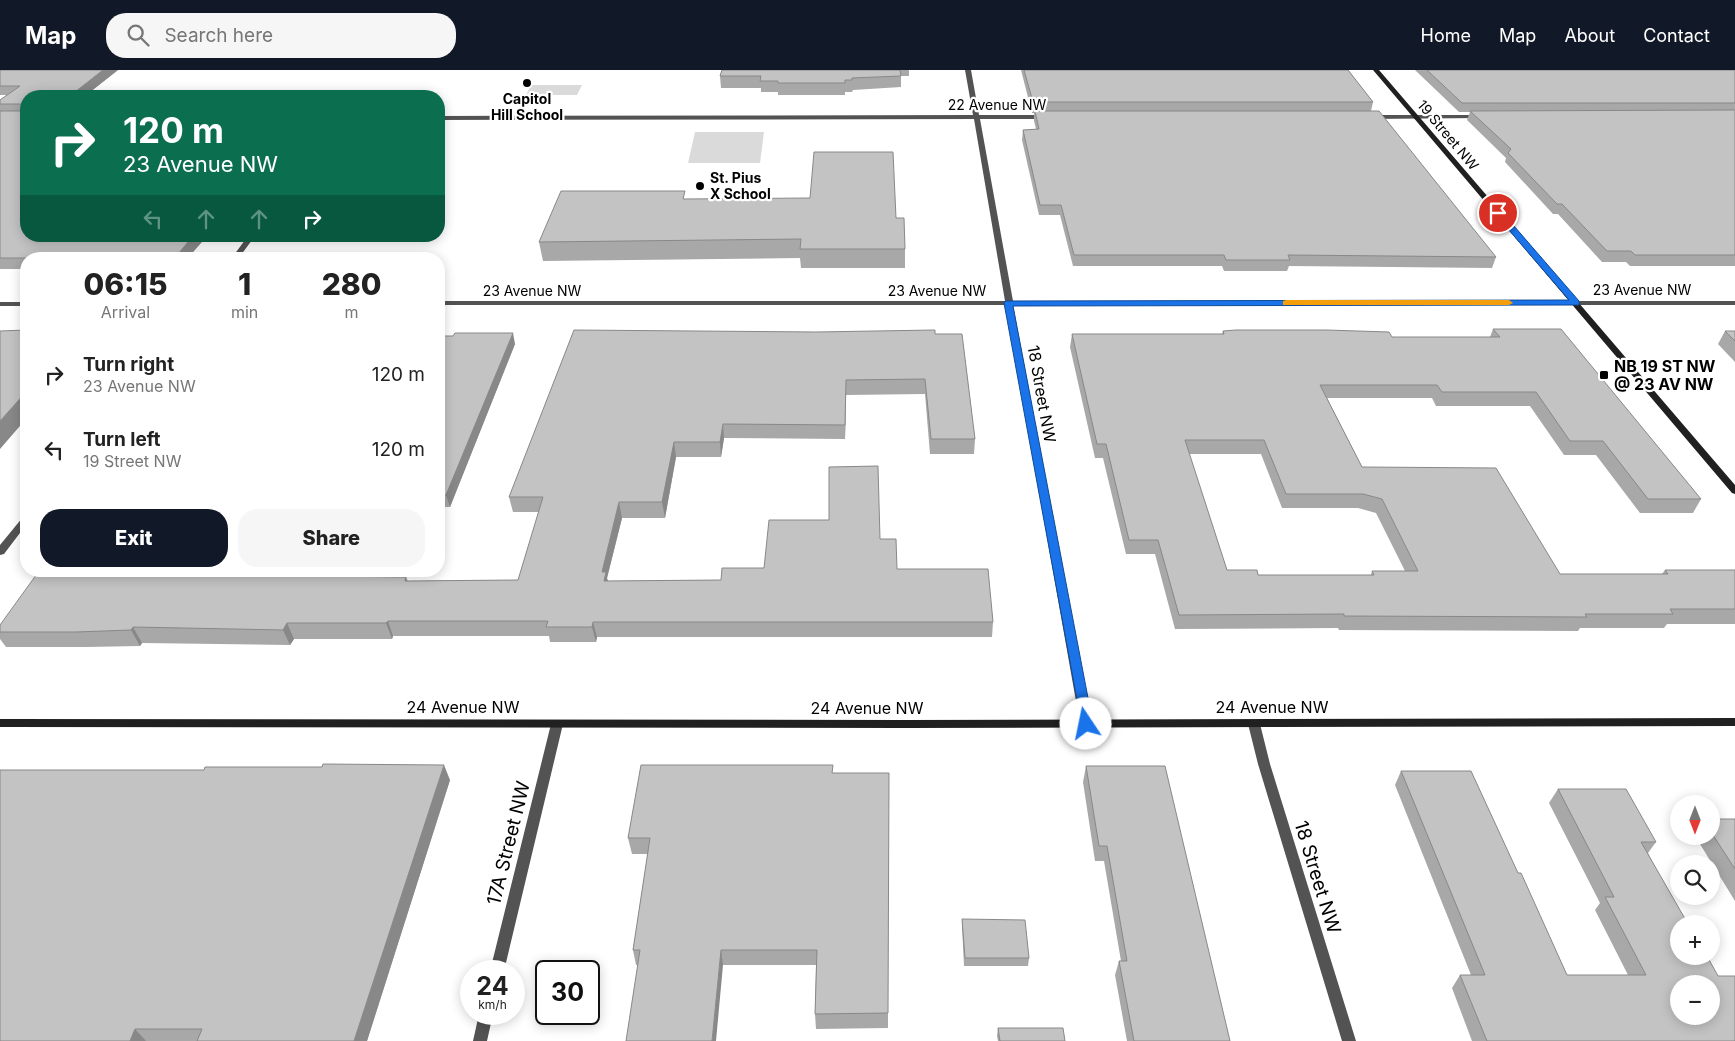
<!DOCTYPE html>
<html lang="en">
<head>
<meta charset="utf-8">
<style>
	:root { --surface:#fff; --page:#f6f6f6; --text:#222; --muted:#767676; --accent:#111827 }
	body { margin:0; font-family:Inter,sans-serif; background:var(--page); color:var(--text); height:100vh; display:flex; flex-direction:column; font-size:19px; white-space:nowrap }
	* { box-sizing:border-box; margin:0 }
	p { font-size:16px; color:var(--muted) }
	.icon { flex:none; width:28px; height:28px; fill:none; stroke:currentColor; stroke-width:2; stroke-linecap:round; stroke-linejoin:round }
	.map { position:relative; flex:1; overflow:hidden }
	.drawer { position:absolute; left:20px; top:182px; width:425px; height:325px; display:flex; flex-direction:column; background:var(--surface); border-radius:20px; box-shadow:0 2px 12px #0003 }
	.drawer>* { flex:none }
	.top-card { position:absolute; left:20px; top:20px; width:425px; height:152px; border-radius:20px; box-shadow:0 2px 12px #0003; background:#0b6e4f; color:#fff; overflow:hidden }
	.needle { width:32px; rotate:180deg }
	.controls { position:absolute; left:1670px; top:725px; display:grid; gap:10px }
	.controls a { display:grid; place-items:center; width:50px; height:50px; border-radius:50%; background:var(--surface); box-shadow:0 2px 12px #0003; font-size:25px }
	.speed { position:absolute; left:460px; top:890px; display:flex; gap:10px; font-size:25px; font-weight:700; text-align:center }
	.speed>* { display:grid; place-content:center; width:65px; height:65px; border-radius:50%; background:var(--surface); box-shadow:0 2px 12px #0003; line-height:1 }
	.speed small { font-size:12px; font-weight:400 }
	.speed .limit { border:2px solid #111; border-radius:8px; background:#fff; color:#111 }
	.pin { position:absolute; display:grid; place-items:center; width:42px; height:42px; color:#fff; margin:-21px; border:2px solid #fff; border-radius:50%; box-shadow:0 1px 5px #0007 }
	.me { position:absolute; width:55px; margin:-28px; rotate:349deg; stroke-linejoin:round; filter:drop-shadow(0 0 4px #0008) }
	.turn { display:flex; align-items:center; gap:18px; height:105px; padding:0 20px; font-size:22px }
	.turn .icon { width:65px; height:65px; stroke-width:2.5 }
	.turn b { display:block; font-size:35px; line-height:42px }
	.lanes { display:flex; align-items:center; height:48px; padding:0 20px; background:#0003; justify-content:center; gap:25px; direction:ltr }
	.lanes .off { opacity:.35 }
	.eta { display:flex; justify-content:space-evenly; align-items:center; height:85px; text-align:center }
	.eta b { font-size:30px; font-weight:800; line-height:35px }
	.cta { display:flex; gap:10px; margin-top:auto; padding:10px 20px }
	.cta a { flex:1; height:58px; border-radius:20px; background:var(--accent); color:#fff; font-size:20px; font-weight:800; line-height:58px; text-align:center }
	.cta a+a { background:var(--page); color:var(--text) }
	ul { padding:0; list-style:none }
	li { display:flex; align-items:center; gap:15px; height:75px; padding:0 20px }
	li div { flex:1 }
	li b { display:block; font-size:19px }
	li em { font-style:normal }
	header { display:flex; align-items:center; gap:30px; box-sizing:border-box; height:70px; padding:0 25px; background:var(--accent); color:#fff }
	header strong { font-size:24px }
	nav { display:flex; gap:28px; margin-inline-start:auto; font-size:18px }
	.search { width:350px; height:45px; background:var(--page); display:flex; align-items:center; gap:12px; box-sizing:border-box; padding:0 18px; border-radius:20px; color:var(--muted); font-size:19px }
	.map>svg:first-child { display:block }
	.green { fill:#dadada }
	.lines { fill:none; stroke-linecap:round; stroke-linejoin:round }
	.street { fill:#535353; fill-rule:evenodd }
	.secondary { fill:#202020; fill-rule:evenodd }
	.wall { fill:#a8a8a8; fill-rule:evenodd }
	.shaded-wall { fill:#888 }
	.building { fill:#c3c3c3; stroke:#888; fill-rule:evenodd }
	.route { fill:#1a73e8; stroke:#114b97 }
	.slow { fill:#f59e0b }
	.poi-dot { fill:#000; stroke:#fff; stroke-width:2 }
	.labels { text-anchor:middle; stroke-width:4.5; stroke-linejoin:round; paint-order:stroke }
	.far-poi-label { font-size:14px; font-weight:bold; fill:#000; stroke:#fff }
	.far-street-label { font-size:14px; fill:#000; stroke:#fff }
	.poi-label { font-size:16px; font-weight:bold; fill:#000; stroke:#fff; text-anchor:start }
	.street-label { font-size:16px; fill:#000; stroke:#fff }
	.near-street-label { font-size:19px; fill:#000; stroke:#fff }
</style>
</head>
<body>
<header>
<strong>Map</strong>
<div class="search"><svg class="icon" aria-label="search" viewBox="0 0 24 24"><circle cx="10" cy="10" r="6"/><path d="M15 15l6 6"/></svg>Search here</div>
<nav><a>Home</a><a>Map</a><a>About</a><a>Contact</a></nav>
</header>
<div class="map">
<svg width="1735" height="971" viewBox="0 0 1735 971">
	<rect width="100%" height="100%" fill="#fff"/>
	<path class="green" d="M531 15H582L577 25H526Z
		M695 62H764L760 93H688Z"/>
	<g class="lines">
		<path class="street" d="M965 0H971L979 45H1048L1051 47 1048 49H980L1013 231H1735V235H1013L1092 654 1090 657 1086 658 1082 657 1080 654 1006 235H439V231H1005L974 49 439 50V46L973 45Z
			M1480 45 1482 46V48L1370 49 1367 47 1370 45Z
			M248 166H255L238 189H231Z
			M0 232H26V236H0Z
			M26 446V455L4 484 0 485V475L23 447Z
			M557 650 561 651 563 654 504 901H490L551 654 553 651Z
			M1254 650 1258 651 1260 654 1270 694 1356 971H1342L1258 694 1248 654 1250 651Z
			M479 944H493L487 971H473Z"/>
		<path class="secondary" d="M1373 0H1379L1735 415V424L1732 423Z
			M1735 648V656L904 658 0 657V649L904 650Z"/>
	</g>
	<path class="wall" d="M0 0H118L85 26H26V166H207L187 189H26V199H0V30L7 25H0Z
		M722 0H909V6H901V17L853 20 852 22H845V25H778V22H761V18H721L720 6Z
		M1021 0H1348L1373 32 1371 41 1496 187 1492 198 1289 196 1287 201H1224L1222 196H1073L1060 145H1039L1022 70 1023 60 1036 59 1034 51V43H1032Z
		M1415 0H1735V196H1630L1626 192H1602L1558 144H1553L1505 92 1506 88 1467 50 1470 42H1459Z
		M686 129 896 148 905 179V198H801L800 188 543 191 539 172Z
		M1493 259 1701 429 1693 443H1640L1596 385H1564L1530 336H1436L1432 328H1327L1362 397 1560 504H1662L1665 500H1735V554H1667L1664 558H1580L1578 561 1339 560 1338 558 1175 559 1155 484H1126L1103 388H1095L1070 277 1072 264H1222L1223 261 1392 267H1490ZM1189 384H1261L1282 438H1358L1376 443 1405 501H1372L1371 505H1258L1227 500Z
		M1725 261H1735V292L1718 274Z
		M935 264 975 369 974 384H930L925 324 846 325 845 369 724 368 721 387H676L665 448H622L607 508 608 511 721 510 764 498 880 469 897 499 993 552 992 567H597L596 572H550L549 566H393L392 569H294L290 575 142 573 140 576 86 577H6L0 569V555L332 506 406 507 408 511 518 510 539 442H513L509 427Z
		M439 266 515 274 450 437H439Z
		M1086 696 1230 971H1127L1115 905 1119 891H1121L1104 791H1095L1083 712Z
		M1401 701 1518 803 1567 905H1628L1595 840 1600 833 1549 733 1558 719 1656 772 1648 783 1735 971H1472L1452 918 1460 905H1471L1395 715Z
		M833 703 888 943V958L816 959 815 944 816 895H636L633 880 648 784H632L628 768Z
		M450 710 367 971H0Z
		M1735 749V831L1695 766H1711V762Z
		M962 849 1029 888 1028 896H964L962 856Z
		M998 958 1065 971H998L997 966Z"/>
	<path class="shaded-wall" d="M103 0H118L85 26H70Z
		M193 166H207L187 189H182L179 183Z
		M513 263 515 274 450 437 446 425Z
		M846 310V325L845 369V355Z
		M26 322V349L0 379V351Z
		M723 354 724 368 721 387 720 372Z
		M674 372 676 387 665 448 662 432Z
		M619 432 622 448 607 508 609 517 607 526 602 502Z
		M388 551 393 566 392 569 386 553Z
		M593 552 597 567 596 572 592 557Z
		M287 553 294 569 290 575 283 560Z
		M133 557 142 573 140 576 131 560Z
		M444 695 450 710 367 971H354Z
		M721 880 723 895 716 971H712Z
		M135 959 146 971H130Z"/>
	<path class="building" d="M0 0H103L70 26H26V60L24 62H26V166H193L179 183 98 188H0V41H22L23 40 22 34H0V30L20 16H0Z
		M722 0H900L901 6 852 8V10H845V13H778V11H760L761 6H720Z
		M1024 0H1348L1373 32H1033Z
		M1427 0H1735V33H1462Z
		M1735 40V185H1635L1631 181H1607L1562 134H1557L1508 83 1511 79 1470 41Z
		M1035 41H1379L1496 187 1288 185 1290 190H1226L1224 185H1074L1061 135H1040L1023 60 1039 59Z
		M814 82H893L896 148H904L905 179H800L801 169 539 172 561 121H685L683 129 810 128Z
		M1493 259H1561L1701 429H1648L1603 371H1570L1536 322H1442L1437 315H1320L1362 397 1496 398 1560 504H1668L1665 500H1735V539H1670L1673 544H1585L1587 547 1344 546V544L1179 545 1158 470H1129L1106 374H1097L1072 264H1224L1223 261 1236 260H1326L1389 262 1392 267H1500ZM1185 370H1264L1286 424H1363L1382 429 1418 501H1372L1374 505H1258L1257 500H1227Z
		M26 260V322L0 351V261Z
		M574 260 816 262 935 260V264H962L975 369H931L925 309 846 310 845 355 723 354 720 372H674L662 432H619L602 502H606L604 511 721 510 722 498H764L769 450H829V397L878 396 880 469H896L897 499H988L993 552H593L592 557H546L548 551H388L386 553H287L283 560 133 557 131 560 76 562H0V555L39 501H327L332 506 406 507 405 511 518 510 543 427H509Z
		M1725 261H1735V271Z
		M455 263H513L446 425H439V266H453Z
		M323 694 444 695 354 971H197L202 959H135L130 971H0V700H204L205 697H322Z
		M641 695H833L832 703H889L888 943 815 944 817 880H721L712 971H626L640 880H633L650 768H628Z
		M1086 696H1165L1230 971H1134L1119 891H1127L1107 776H1099Z
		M1401 701H1471L1518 803H1521L1567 905H1646L1605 827H1614L1558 719H1626L1656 772H1641L1688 854H1679V886H1707L1718 906H1735V971H1487L1460 905H1485ZM1679 914H1711V946H1679Z
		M1711 749H1735V799L1711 762Z
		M962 849 1025 850 1029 888H965Z
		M998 958H1063L1065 971H1000Z"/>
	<path class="route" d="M1496 141H1501L1579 231V235L1013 236 1093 654 1091 657H1082L1004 233 1005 231 1569 230 1496 145Z"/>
	<path class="slow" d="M1286 230H1509L1513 233 1509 235H1283V231Z"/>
	<g class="poi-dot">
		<circle cx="527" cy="13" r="5"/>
		<circle cx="700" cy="116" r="5"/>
		<rect x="1599" y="300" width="10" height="10" rx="2.5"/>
	</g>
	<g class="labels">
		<g class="far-poi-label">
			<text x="527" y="34">Capitol<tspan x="527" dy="16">Hill School</tspan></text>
			<text x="710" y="113" text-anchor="start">St. Pius<tspan x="710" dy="16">X School</tspan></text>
		</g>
		<g class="far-street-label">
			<text x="997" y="40">22 Avenue NW</text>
			<text transform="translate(1448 65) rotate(50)" y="5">19 Street NW</text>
			<text x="1642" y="225">23 Avenue NW</text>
			<text x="532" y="226">23 Avenue NW</text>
			<text x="937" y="226">23 Avenue NW</text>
		</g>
		<g class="poi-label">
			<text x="1614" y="302">NB 19 ST NW<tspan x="1614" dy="18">@ 23 AV NW</tspan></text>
		</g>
		<g class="street-label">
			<text transform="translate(1042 324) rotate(80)" y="6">18 Street NW</text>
			<text x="463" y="643">24 Avenue NW</text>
			<text x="1272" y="643">24 Avenue NW</text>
			<text x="867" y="644">24 Avenue NW</text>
		</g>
		<g class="near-street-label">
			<text transform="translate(508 773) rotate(-76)" y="7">17A Street NW</text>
			<text transform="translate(1318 807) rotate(73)" y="7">18 Street NW</text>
		</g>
	</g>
</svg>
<div class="controls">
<a><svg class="needle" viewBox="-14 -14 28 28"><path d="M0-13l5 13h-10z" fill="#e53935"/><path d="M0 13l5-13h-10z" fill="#767676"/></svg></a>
<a><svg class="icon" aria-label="search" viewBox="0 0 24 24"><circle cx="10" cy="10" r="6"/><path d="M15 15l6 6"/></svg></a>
<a>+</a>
<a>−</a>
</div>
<div class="speed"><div>24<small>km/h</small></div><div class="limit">30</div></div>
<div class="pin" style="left:1498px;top:143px;background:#d93025"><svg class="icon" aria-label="arrive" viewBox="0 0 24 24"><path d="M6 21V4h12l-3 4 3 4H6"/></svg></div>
<svg class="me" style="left:1086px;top:654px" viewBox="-20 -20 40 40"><circle r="19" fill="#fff"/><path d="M0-13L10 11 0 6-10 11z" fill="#1a73e8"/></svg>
<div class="top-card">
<div class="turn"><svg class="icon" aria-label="right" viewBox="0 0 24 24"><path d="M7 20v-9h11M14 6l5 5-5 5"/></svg><div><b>120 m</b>23 Avenue NW</div></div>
<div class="lanes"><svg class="icon off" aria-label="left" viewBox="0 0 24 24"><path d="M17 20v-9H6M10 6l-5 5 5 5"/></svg><svg class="icon off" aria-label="ahead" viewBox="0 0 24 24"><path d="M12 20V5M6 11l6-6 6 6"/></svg><svg class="icon off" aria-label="ahead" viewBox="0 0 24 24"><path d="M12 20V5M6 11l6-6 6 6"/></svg><svg class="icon" aria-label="right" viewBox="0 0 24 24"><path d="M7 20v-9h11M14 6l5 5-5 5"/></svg></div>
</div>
<section class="drawer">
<div class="eta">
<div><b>06:15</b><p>Arrival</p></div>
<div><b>1</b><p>min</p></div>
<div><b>280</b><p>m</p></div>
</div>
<ul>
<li><svg class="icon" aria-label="right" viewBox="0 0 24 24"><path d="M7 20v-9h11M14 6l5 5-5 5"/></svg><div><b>Turn right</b><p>23 Avenue NW</p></div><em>120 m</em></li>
<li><svg class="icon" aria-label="left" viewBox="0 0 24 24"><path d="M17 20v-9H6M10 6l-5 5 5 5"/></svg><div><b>Turn left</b><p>19 Street NW</p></div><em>120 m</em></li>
</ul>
<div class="cta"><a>Exit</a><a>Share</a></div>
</section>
</div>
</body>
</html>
